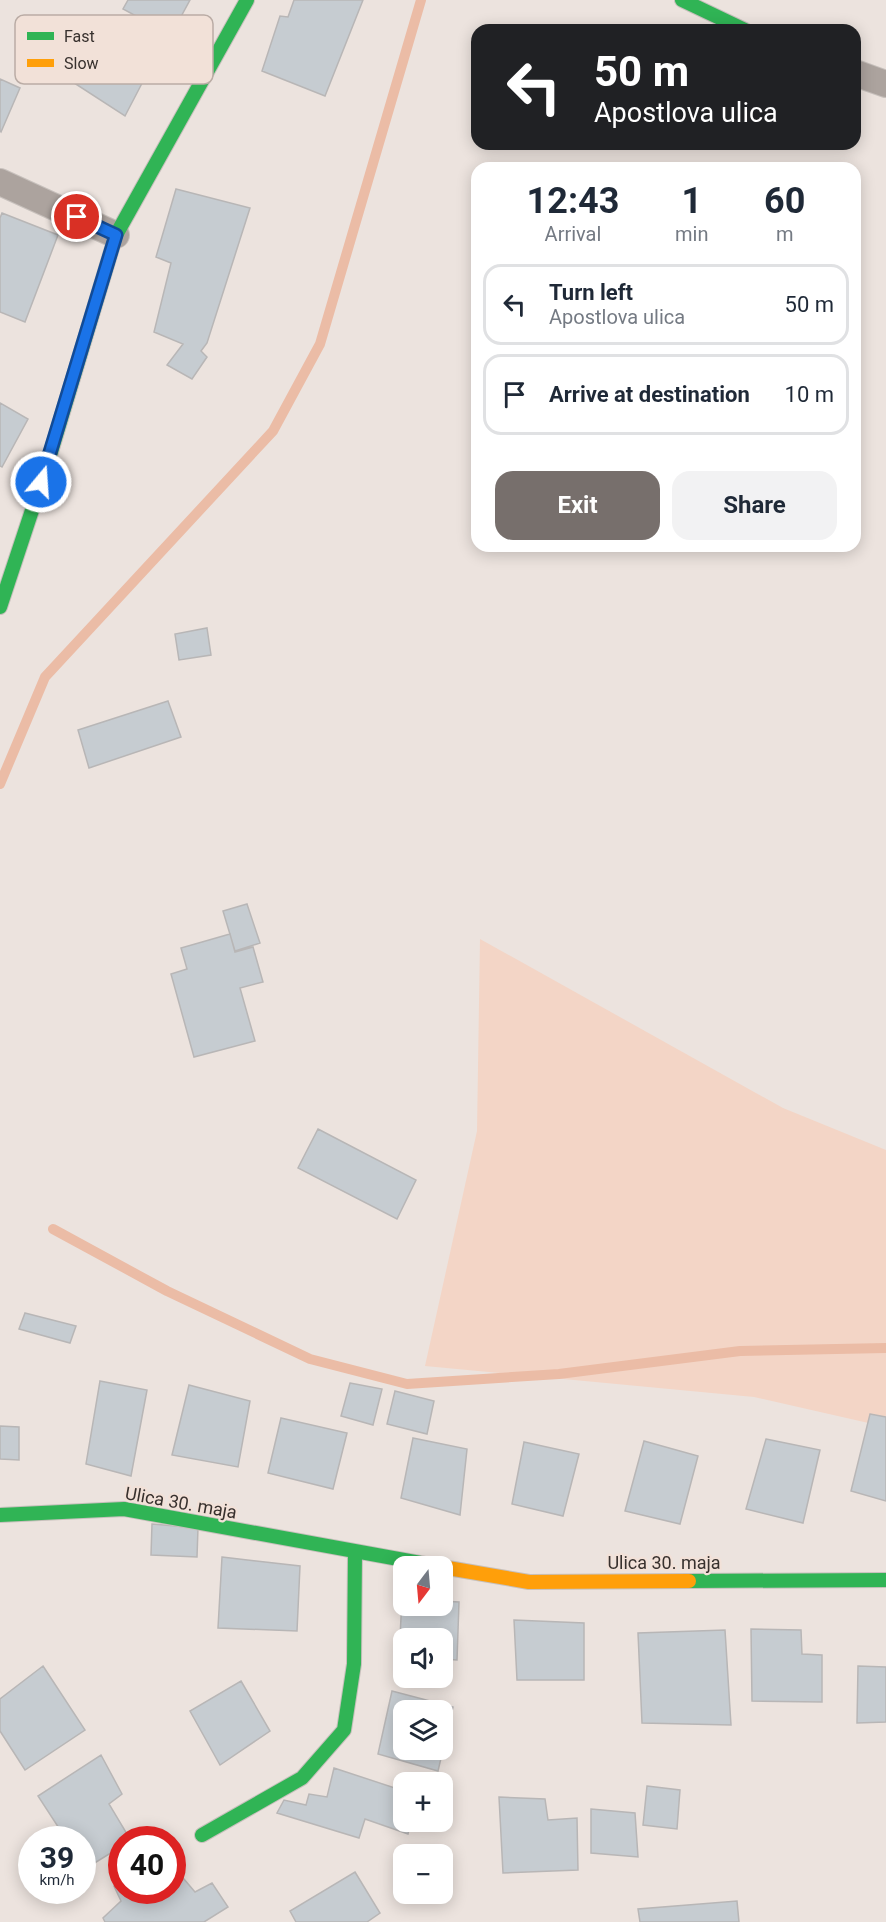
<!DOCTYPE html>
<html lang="en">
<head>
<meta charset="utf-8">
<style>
	:root { --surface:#fff; --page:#f2f2f3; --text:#1f2937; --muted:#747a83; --line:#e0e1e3; --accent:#776f6c }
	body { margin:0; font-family:Roboto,sans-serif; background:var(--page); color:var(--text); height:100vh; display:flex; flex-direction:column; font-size:22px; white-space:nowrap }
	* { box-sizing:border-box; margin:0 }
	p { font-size:20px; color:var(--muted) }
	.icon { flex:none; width:33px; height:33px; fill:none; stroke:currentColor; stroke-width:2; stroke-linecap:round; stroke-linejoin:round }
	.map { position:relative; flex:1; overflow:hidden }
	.details { position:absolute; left:471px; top:162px; width:390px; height:390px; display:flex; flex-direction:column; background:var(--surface); border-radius:18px; box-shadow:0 3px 15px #0003 }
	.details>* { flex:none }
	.top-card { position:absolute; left:471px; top:24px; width:390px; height:126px; border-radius:18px; box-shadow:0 3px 15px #0003; background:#202124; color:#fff; overflow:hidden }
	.needle { width:39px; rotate:196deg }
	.buttons { position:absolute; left:393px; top:1556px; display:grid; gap:12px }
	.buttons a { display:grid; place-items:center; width:60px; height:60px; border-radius:12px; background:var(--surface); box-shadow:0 3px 15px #0003; font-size:30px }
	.speed { position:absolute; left:18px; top:1826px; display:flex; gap:12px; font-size:30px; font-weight:700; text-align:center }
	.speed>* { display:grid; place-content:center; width:78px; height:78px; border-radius:50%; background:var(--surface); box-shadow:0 3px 15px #0003; line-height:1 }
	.speed small { font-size:15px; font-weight:400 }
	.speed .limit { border:9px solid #d22; background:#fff; color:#111 }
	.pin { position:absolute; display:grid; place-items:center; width:51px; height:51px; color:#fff; margin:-26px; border:3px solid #fff; border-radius:50%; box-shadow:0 2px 6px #0007 }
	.me { position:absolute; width:66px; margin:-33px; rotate:18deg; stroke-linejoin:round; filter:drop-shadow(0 0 4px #0008) }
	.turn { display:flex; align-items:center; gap:21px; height:126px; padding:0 24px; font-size:27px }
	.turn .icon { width:78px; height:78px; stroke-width:2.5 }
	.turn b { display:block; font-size:42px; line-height:51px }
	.eta { display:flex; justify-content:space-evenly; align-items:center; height:102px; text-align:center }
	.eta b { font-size:36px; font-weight:700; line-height:42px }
	.cta { display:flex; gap:12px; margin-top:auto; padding:12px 24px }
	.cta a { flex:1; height:69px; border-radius:18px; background:var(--accent); color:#fff; font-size:24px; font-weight:700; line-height:69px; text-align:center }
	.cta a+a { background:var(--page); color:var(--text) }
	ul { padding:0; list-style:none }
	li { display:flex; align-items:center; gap:18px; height:81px; margin:0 12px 9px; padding:0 12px; border:3px solid var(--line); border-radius:18px }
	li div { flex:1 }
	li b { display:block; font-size:22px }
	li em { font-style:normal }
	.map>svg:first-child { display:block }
	.green { fill:#f3d5c6 }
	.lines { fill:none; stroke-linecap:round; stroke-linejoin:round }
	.stream { stroke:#ebbca6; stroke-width:10 }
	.building { fill:#c6ccd1; stroke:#b8b6b6; stroke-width:1.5; fill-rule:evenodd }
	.street-casing { stroke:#c7c0bc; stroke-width:28 }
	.fast-casing { stroke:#c7c0bc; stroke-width:16 }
	.slow-casing { stroke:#c7c0bc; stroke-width:16 }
	.street { stroke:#aca39e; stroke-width:26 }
	.fast { stroke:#30b455; stroke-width:14 }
	.slow { stroke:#ff9f0a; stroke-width:14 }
	.route-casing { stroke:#114b97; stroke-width:15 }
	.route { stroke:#1a73e8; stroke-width:10 }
	.labels { text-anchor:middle; stroke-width:4.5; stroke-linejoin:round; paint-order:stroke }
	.street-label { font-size:18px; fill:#38312e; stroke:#f2e1d8 }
	.key { fill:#f2e1d8; stroke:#baaca5; stroke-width:1.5 }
	.key-label { font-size:16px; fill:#38312e }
</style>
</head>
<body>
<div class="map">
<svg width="886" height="1922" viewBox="0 0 886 1922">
	<rect width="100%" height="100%" fill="#ece3de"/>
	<path class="green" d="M480 939 783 1108 886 1150V1427L754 1397 425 1366 477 1131Z"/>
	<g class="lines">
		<path class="stream" d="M0 784 45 677 273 431 320 344 421 0
			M53 1229 167 1291 310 1359 407 1384 559 1374 740 1351 886 1348"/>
	</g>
	<path class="building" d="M128 0H190L171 35 123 9Z
		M294 0H363L325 96 262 71 280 16 288 17Z
		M100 33 152 64 125 116 68 79Z
		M0 79 20 88 1 132 0 131Z
		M176 189 250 208 207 343 201 351 207 357 192 379 167 365 183 344 154 332 171 263 156 257Z
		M2 213 58 235 25 322 0 312V218Z
		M0 403 28 419 2 467 0 466Z
		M207 628 211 655 179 660 175 634Z
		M168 701 181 737 89 768 78 730Z
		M247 904 260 943 235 951 223 911Z
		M230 934 235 952 253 947 263 982 240 988 255 1041 194 1057 171 974 187 969 181 948Z
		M318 1129 416 1180 397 1219 298 1168Z
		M25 1313 76 1326 70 1343 19 1329Z
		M100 1381 147 1390 131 1476 86 1464Z
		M350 1383 382 1389 373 1425 341 1416Z
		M189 1385 250 1401 238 1467 172 1455Z
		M395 1391 434 1401 427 1434 387 1424Z
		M870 1414 886 1417V1501L851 1491Z
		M281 1418 347 1433 333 1489 268 1473Z
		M0 1426 19 1427V1460L0 1459Z
		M413 1438 467 1449 460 1515 401 1498Z
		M766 1439 820 1450 803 1523 746 1509Z
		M644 1441 698 1456 680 1524 625 1511Z
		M524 1442 579 1454 563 1516 512 1504Z
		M152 1524 198 1528 197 1557 151 1555Z
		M222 1557 300 1566 297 1631 218 1628Z
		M402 1598H404V1605H442V1601L459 1602 457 1660 442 1659V1638H404V1657H399Z
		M514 1620 584 1623V1680H517Z
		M751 1629 801 1630 802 1654 822 1655V1702L752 1701Z
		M725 1630 731 1725 642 1723 638 1633Z
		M43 1666 85 1730 25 1770 0 1731V1699Z
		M858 1666 886 1667V1722L857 1723Z
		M241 1681 270 1731 220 1765 190 1711Z
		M392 1691 453 1707 438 1771 378 1754ZM404 1710H442V1749H404Z
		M101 1755 122 1794 109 1804 130 1839H122V1846L85 1869 82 1865V1839H66L38 1796Z
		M334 1768 404 1791V1821H411L408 1834 365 1819 359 1838 277 1813 284 1800 306 1805 309 1794 327 1797Z
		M647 1786 680 1790 677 1829 643 1825Z
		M499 1797 545 1799 548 1820 577 1818 578 1870 503 1873Z
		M591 1809 635 1813 638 1857 591 1853Z
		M172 1865 195 1892 212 1883 228 1907 204 1922H105L103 1918 121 1901 114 1886 122 1881V1890H172Z
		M355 1872 380 1913 367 1922H296L290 1911Z
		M737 1901 739 1922H640L638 1909Z"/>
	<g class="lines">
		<defs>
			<path id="street" d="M855 73 886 84
				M0 182 116 235"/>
			<path id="fast" d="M682 0 745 30
				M0 607 48 462 116 235 247 0
				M0 1515 124 1509 437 1566
				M689 1581 886 1580
				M202 1835 302 1778 344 1730 354 1664 355 1552"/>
			<path id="slow" d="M442 1567 529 1582 689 1581"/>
		</defs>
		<use href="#street" class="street-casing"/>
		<use href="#fast" class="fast-casing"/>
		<use href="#slow" class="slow-casing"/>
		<use href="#street" class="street"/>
		<use href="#fast" class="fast"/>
		<use href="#slow" class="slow"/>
	</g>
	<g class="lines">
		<defs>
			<path id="route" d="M41 482 116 235 77 217"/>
		</defs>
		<use href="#route" class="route-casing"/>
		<use href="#route" class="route"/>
	</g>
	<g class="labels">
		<g class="street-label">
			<text transform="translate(181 1503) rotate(10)" y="6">Ulica 30. maja</text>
			<text x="664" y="1569">Ulica 30. maja</text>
		</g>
	</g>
	<rect x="15" y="15" width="198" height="69" rx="9" class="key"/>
	<rect x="27" y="32" width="27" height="8" fill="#30b455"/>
	<rect x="27" y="59" width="27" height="8" fill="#ff9f0a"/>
	<g class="key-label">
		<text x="64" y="42">Fast</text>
		<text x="64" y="69">Slow</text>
	</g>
</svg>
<div class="buttons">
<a><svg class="needle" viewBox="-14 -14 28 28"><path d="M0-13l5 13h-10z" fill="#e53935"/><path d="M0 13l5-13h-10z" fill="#747a83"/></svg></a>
<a><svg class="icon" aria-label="sound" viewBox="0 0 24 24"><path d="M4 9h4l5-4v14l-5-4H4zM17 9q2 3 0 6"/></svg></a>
<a><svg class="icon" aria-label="layers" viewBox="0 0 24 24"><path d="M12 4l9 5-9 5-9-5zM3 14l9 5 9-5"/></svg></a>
<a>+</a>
<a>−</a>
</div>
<div class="speed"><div>39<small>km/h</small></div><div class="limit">40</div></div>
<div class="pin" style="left:77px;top:217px;background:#d93025"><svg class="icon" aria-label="arrive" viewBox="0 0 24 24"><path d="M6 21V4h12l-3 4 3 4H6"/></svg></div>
<svg class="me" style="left:41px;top:482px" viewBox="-20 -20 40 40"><circle r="17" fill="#1a73e8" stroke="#fff" stroke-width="3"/><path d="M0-11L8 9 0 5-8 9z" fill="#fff"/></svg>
<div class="top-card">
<div class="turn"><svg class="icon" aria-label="left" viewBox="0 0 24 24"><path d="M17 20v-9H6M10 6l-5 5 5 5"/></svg><div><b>50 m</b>Apostlova ulica</div></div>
</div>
<section class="details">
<div class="eta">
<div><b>12:43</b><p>Arrival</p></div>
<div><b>1</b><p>min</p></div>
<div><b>60</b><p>m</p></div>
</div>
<ul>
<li><svg class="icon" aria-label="left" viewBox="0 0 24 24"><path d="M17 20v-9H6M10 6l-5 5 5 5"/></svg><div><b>Turn left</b><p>Apostlova ulica</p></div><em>50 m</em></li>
<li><svg class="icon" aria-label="arrive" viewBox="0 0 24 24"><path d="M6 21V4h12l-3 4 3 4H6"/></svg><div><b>Arrive at destination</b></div><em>10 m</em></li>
</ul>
<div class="cta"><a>Exit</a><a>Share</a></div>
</section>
</div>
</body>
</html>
